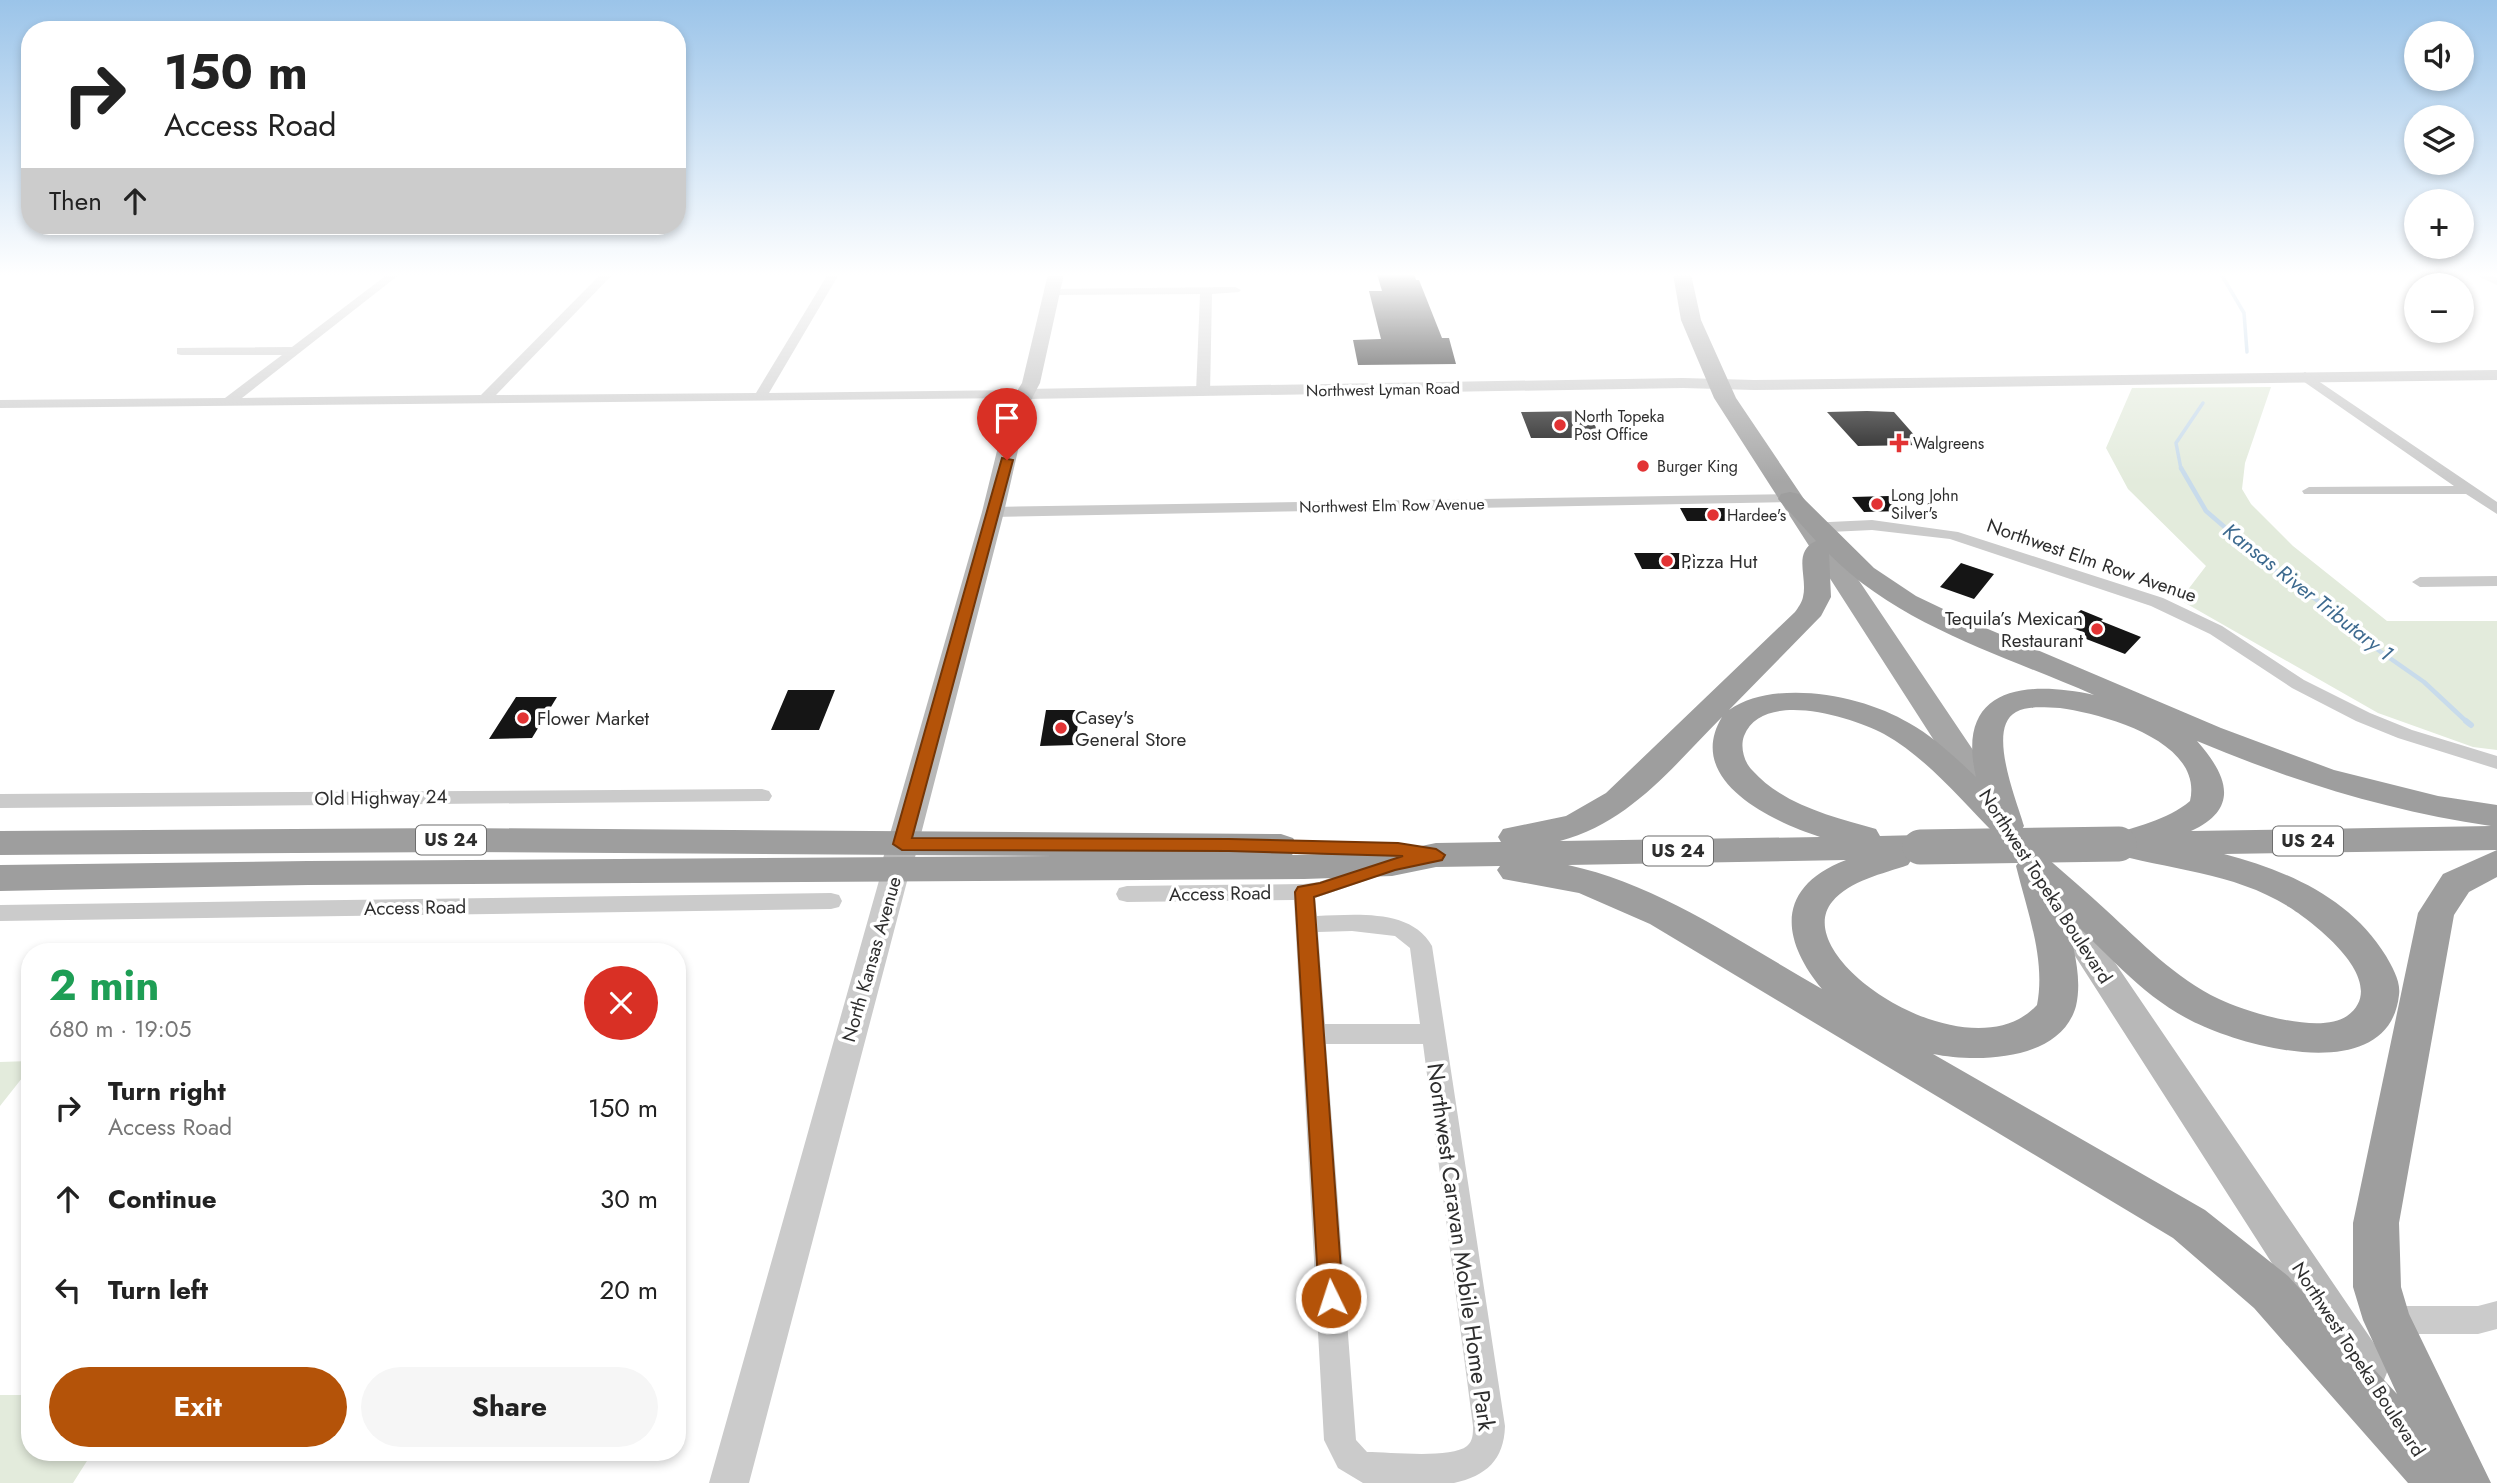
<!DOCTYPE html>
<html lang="en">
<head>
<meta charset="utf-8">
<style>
	:root { --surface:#fff; --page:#f6f6f6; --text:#222; --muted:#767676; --accent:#b45309 }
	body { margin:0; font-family:Jost,sans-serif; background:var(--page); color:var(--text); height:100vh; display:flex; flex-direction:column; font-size:26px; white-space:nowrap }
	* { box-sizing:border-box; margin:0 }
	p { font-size:23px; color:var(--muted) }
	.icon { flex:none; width:38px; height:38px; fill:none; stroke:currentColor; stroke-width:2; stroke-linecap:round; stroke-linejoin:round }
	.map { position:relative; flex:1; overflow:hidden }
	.side { position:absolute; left:21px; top:943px; width:665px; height:518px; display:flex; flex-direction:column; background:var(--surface); border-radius:28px; box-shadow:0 4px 10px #0003 }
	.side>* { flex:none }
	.guide { position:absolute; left:21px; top:21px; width:665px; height:214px; border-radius:28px; box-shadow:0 4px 10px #0003; background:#fff; color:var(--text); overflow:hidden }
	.tools { position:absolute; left:2404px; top:21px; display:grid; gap:14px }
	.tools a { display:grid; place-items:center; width:70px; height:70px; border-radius:50%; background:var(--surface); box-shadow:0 4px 10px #0003; font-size:35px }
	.pin { position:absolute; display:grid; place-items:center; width:60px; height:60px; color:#fff; margin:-72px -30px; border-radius:50% 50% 50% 0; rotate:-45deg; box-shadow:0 0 7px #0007 }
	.pin .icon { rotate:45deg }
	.me { position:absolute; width:77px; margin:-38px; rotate:356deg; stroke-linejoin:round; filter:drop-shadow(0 0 5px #0008) }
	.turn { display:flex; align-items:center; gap:24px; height:147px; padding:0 28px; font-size:32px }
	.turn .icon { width:91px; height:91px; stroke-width:2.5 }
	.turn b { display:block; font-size:49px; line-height:60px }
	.then { display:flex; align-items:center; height:66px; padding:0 28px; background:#0003; gap:14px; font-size:26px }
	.round { display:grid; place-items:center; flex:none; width:74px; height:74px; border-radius:37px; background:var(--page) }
	.headline { display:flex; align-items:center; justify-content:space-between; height:119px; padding:0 28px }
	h1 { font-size:42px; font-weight:700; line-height:52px; color:#1e9e55 }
	.action { display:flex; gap:14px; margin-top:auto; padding:14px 28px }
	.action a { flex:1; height:80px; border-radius:42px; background:var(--accent); color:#fff; font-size:28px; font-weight:700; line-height:80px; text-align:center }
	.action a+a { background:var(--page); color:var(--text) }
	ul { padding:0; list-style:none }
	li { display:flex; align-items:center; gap:21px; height:91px; padding:0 28px }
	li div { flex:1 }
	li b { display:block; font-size:26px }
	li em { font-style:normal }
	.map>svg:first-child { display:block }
	.green { fill:#e3ebdc }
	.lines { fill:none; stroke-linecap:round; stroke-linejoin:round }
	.stream-far2 { stroke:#c8dbeb; stroke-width:3.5 }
	.stream-far1 { stroke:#c8dbeb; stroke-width:4.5 }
	.stream { stroke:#c8dbeb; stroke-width:6 }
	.building { fill:#151515 }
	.minor { fill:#cbcbcb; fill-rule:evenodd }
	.tertiary { fill:#cbcbcb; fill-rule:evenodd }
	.secondary { fill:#b8b8b8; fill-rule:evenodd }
	.primary { fill:#a6a6a6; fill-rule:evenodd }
	.trunk { fill:#9e9e9e; fill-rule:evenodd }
	.trunk-bridge { stroke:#9e9e9e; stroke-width:35 }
	.route { fill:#b45309; stroke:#753606; stroke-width:2 }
	.poi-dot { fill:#e23334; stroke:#fff; stroke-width:2.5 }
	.labels { text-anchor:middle; stroke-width:7; stroke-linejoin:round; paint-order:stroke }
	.far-street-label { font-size:16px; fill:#2e2e2e; stroke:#fff }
	.far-poi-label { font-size:16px; fill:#2e2e2e; stroke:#fff; text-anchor:start }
	.shield { fill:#fff; stroke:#6d6d6d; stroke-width:2 }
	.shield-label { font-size:18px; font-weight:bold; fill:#2e2e2e }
	.street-label { font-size:19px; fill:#2e2e2e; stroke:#fff }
	.poi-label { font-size:19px; fill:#2e2e2e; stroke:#fff; text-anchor:start }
	.water-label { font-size:21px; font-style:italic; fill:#3d6a8f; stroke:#fff }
	.near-street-label { font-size:23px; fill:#2e2e2e; stroke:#fff }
</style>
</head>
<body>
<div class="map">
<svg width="2497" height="1483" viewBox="0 0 2497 1483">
	<rect width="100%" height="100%" fill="#fff"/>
	<path class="green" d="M2271 387 2245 463 2242 489 2251 504 2293 546 2387 621H2497V750L2473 747 2378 713 2180 600 2206 566 2128 489 2106 448 2132 388Z
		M30 1061V1068L0 1106V1062Z
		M0 1395H30V1452L92 1453 73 1483H0Z"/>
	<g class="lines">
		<path class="stream-far2" d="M2221 274 2244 313 2247 352
			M2181 469 2176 443 2203 403"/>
		<path class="stream-far1" d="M2181 468 2206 511 2272 568 2332 611 2361 638 2424 682 2468 723"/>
		<path class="stream" d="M2466 721 2471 725"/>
	</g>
	<path class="building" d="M1377 274H1414L1416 280H1419L1442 338H1449L1456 364 1358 365 1353 340 1381 339 1369 291H1382Z
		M1588 411 1601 438H1531L1521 412Z
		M1867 411 1894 412 1923 445 1858 446 1827 412Z
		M1889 496 1902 511 1864 512 1852 497Z
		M1680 508H1738L1746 521H1687Z
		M1634 553H1693L1701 569H1642Z
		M1961 563 1994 574 1974 599 1940 587Z
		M2081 610 2103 619 2101 621 2141 637 2125 654 2081 637 2085 633 2063 624Z
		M788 690H835L819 730H771Z
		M516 697H557L532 738 489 739Z
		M1046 710H1080L1075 745 1040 746Z"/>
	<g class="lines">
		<path class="minor" d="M388 274H400L242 398 481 395 601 274H613L496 395 756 393 828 274H839L769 393 1025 390 1032 394 1025 398 0 408V400L225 398 282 355H181L177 354V348L292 347Z
			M2474 274H2489L2497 278V285Z
			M1235 287 1241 290 1239 292 1212 294 1210 392 1203 396 1196 392 1200 294 1051 295 1045 292 1051 289Z
			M2305 372 2497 502V514L2466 494H2304L2302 491 2309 487 2454 486 2300 379 2299 376Z
			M1790 494 1798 499 1795 502 993 517 985 512 993 507Z
			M1872 520 1958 532 2163 598 2222 626 2304 680 2370 713 2412 730 2497 756V769L2398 738 2356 721 2292 688 2210 634 2151 606 1950 539 1872 530 1808 533 1800 528 1808 523Z
			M2497 576V586L2420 587 2412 582 2420 577Z
			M762 789 769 791 772 796 769 801 0 808V794Z
			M1377 861 1385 864 1388 869 1385 874 1315 898 1317 916C1354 915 1411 908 1432 946L1505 1426C1504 1460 1486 1476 1454 1483H1363L1338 1468 1324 1440 1294 900 1127 902 1119 900 1116 894 1119 888 1127 886 1304 884 1319 882ZM1352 931 1395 936 1410 948 1420 1024H1325L1318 932ZM1326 1044H1423L1473 1426C1473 1434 1473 1441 1467 1446 1451 1459 1389 1452 1367 1452L1356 1440Z
			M831 893 839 895 842 901 839 907 831 909 0 921V905Z
			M2497 1301V1329L2478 1334H2387L2377 1330 2372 1320 2377 1310 2387 1306H2478Z"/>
		<path class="tertiary" d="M2497 370V380L1754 390 1683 388 1025 399 1017 394 1025 389 1683 378 1754 380Z
			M896 860 906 863 910 870 749 1483H709L882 870 886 863Z"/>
		<path class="secondary" d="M1048 274H1064L1040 383 1028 406 1004 512 912 869 907 877 896 880 885 877 880 869 982 512 1008 406 1022 383Z
			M2045 873 2056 876 2382 1355 2388 1370 2382 1385 2366 1392 2350 1385 2034 892 2029 884 2034 876Z"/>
		<path class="primary" d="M1673 274H1691L1701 320 1736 398 2006 799 2011 807 2006 815 1994 818 1982 815 1714 398 1681 320Z"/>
		<path class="trunk" d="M1790 492 1799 494 1874 568 1916 596 1962 618 2221 728 2334 770 2438 796 2497 805V850L2224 854C2286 870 2351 898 2386 956 2392 967 2401 981 2399 995 2389 1088 2242 1047 2190 1020 2141 995 2105 951 2065 914 2072 942 2083 976 2076 1006 2061 1061 1978 1063 1933 1054L2205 1210 2288 1276 2397 1394 2363 1320 2353 1287V1223L2418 913 2443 874 2497 850V877L2469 892 2454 915 2399 1223 2401 1287 2409 1314 2491 1483H2408L2254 1308 2173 1238 1650 924 1579 893 1503 879 1497 870 1500 866 1436 867 1392 876 1304 879 308 885 0 891V865L308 861 1054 856 457 852 0 855V831L457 828 1281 834 1293 838 1298 846 1292 855 1392 852 1436 843 1501 842 1498 837 1503 829 1566 816 1606 793 1795 612C1798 608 1802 602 1803 597 1808 577 1792 552 1816 541L1778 499 1781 494ZM1829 554C1900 626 2003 655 2094 695 2025 680 1955 687 1976 777 1955 757 1934 737 1909 723 1863 695 1775 678 1729 710L1821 616 1831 597ZM2060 708C2103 714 2204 741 2190 801 2168 820 2134 827 2107 836L2102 844 2107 852C2168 870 2234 872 2289 907 2316 924 2392 983 2347 1016 2320 1035 2246 1012 2219 999 2175 978 2141 942 2106 910 2087 892 2066 875 2046 857L2034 854 2022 857 2016 866C2027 911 2046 959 2037 1005 1970 1078 1786 959 1832 902 1850 880 1883 874 1908 865L1912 859 1932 855 1937 847 1932 839 1920 835 1880 836 1876 829C1833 817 1783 805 1752 770 1744 762 1740 747 1744 736 1762 689 1852 717 1884 734 1927 758 1961 800 1995 834L2007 837 2019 834 2024 826C2017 801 1986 728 2016 712 2029 705 2046 708 2060 708ZM1722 717C1684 780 1771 821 1820 837L1560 841C1631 822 1673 766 1722 717ZM2197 741C2292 781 2388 811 2491 826L2191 831C2241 808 2227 775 2197 741ZM1846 860C1776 887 1780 938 1822 989 1741 943 1660 885 1568 865Z"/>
		<path class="trunk-bridge" d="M1920 847 2119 844"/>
	</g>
	<linearGradient id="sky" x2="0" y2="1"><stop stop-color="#9bc4e9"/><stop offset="0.57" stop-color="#fff"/><stop offset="1" stop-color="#fff" stop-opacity="0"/></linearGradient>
	<rect width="2497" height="482" fill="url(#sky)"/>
	<path class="route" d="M1002 458 1013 460 912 838 1229 839 1398 843 1436 849 1445 855 1442 860 1395 870 1314 897 1343 1298 1340 1307 1331 1310 1323 1307 1319 1298 1295 892 1298 887 1320 883 1403 856 1229 851 902 850 893 844Z"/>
	<g class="poi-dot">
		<circle cx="1560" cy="425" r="7"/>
		<path d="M1895.5 432.5h7v7h7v7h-7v7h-7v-7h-7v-7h7z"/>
		<circle cx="1643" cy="466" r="7"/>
		<circle cx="1877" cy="504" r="7"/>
		<circle cx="1713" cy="515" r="7"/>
		<circle cx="1667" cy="561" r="7"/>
		<circle cx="2097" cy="629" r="7"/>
		<circle cx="523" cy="718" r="7"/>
		<circle cx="1061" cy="728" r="7"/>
	</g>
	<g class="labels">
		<g class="far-street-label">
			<text transform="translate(1383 389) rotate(-1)" y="6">Northwest Lyman Road</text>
			<text transform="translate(1392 505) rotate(-1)" y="6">Northwest Elm Row Avenue</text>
		</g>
		<g class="far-poi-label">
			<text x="1574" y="422">North Topeka<tspan x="1574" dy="18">Post Office</tspan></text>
			<text x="1913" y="449">Walgreens</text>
			<text x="1657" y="472">Burger King</text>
			<text x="1891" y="501">Long John<tspan x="1891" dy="18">Silver's</tspan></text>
			<text x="1727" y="521">Hardee's</text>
		</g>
		<g class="shield">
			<rect x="416" y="825.5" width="70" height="29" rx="5"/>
			<rect x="2273" y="826.5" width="70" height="29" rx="5"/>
			<rect x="1643" y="836.5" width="70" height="29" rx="5"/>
		</g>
		<g class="shield-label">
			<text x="451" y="846">US 24</text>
			<text x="2308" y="847">US 24</text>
			<text x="1678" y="857">US 24</text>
		</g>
		<g class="street-label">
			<text transform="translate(2092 560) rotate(19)" y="7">Northwest Elm Row Avenue</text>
			<text transform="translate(381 797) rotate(-1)" y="7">Old Highway 24</text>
			<text transform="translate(2046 886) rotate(57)" y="7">Northwest Topeka Boulevard</text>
			<text transform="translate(1220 893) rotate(-1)" y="7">Access Road</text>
			<text transform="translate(415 907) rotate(-1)" y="7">Access Road</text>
			<text transform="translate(871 959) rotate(-74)" y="7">North Kansas Avenue</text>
			<text transform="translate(2359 1359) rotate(57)" y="7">Northwest Topeka Boulevard</text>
		</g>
		<g class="poi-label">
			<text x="1681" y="568">Pizza Hut</text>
			<text x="2083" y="625" text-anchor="end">Tequila’s Mexican<tspan x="2083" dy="22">Restaurant</tspan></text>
			<text x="1075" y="724">Casey's<tspan x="1075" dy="22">General Store</tspan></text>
			<text x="537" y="725">Flower Market</text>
		</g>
		<g class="water-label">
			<text transform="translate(2308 592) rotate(38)" y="7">Kansas River Tributary 1</text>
		</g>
		<g class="near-street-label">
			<text transform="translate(1461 1247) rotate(82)" y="8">Northwest Caravan Mobile Home Park</text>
		</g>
	</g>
</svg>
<div class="tools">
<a><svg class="icon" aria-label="sound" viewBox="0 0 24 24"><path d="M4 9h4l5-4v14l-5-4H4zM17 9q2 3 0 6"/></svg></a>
<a><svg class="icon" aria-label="layers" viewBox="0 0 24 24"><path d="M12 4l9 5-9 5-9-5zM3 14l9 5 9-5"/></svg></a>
<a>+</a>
<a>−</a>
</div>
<div class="pin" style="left:1007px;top:460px;background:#d93025"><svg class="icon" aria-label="arrive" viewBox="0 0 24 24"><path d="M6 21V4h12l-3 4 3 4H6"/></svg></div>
<svg class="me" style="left:1331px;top:1298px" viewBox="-20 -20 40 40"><circle r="17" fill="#b45309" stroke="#fff" stroke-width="3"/><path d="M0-11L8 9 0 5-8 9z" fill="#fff"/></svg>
<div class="guide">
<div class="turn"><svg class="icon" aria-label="right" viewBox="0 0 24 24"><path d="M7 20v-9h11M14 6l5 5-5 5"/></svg><div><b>150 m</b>Access Road</div></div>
<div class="then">Then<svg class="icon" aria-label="ahead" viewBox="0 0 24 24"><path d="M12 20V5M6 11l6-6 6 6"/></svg></div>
</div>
<section class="side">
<div class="headline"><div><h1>2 min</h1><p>680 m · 19:05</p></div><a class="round" style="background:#d93025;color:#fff"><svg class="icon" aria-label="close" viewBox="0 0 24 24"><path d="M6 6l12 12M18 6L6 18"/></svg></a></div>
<ul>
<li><svg class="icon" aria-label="right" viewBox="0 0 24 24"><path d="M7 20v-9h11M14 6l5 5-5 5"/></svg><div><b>Turn right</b><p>Access Road</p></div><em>150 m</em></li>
<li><svg class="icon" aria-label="ahead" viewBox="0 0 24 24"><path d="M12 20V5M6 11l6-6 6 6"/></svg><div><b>Continue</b></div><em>30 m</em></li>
<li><svg class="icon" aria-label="left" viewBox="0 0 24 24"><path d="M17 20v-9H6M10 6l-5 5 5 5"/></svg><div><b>Turn left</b></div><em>20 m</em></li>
</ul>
<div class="action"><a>Exit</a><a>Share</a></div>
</section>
</div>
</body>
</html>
